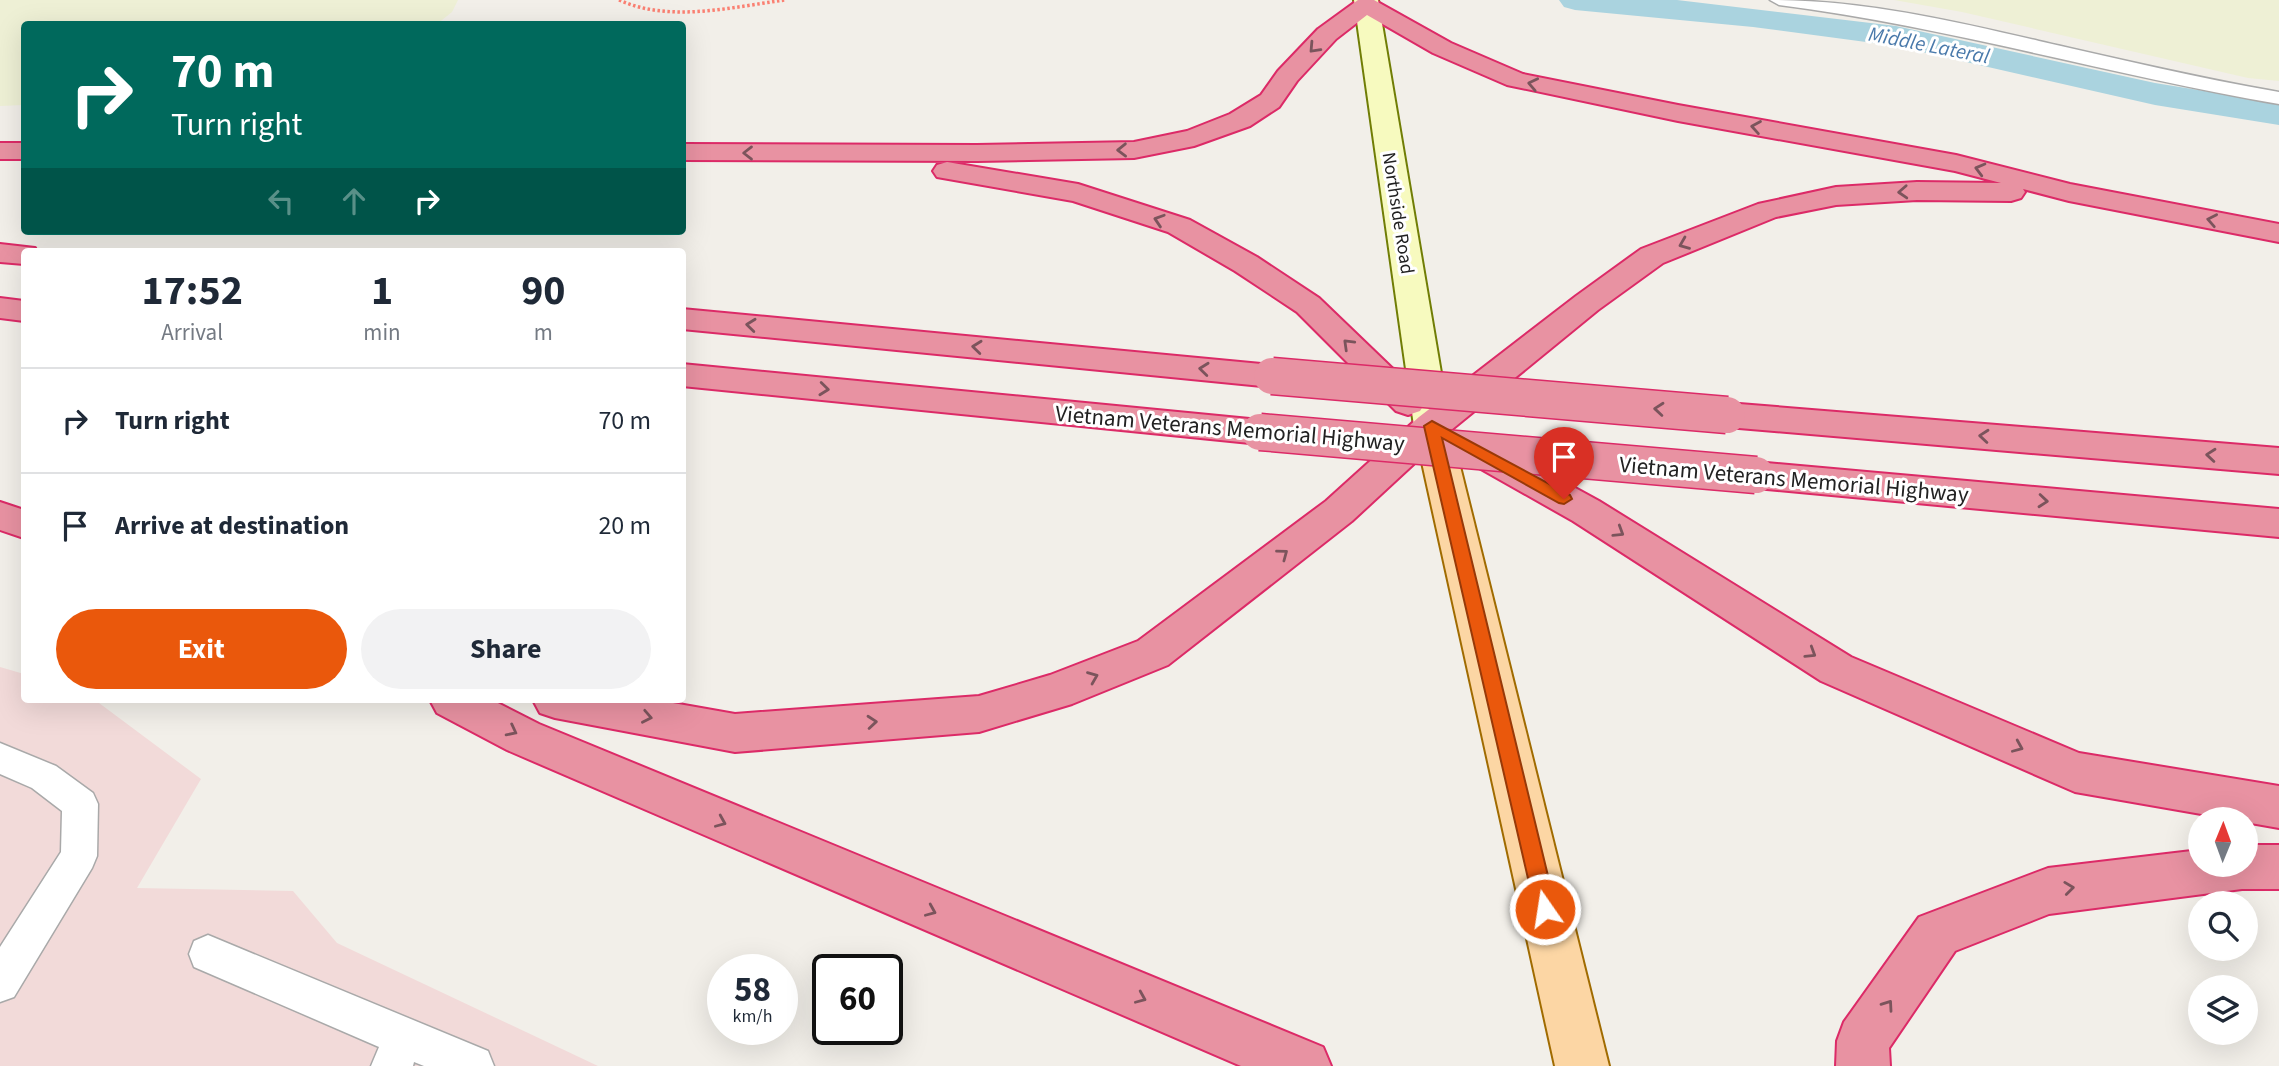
<!DOCTYPE html>
<html lang="en">
<head>
<meta charset="utf-8">
<style>
	:root { --surface:#fff; --page:#f2f2f3; --text:#1f2937; --muted:#747a83; --line:#e0e1e3; --accent:#ea580c }
	body { margin:0; font-family:"Source Sans 3",sans-serif; background:var(--page); color:var(--text); height:100vh; display:flex; flex-direction:column; font-size:26px; white-space:nowrap }
	* { box-sizing:border-box; margin:0 }
	p { font-size:23px; color:var(--muted) }
	.icon { flex:none; width:38px; height:38px; fill:none; stroke:currentColor; stroke-width:2; stroke-linecap:round; stroke-linejoin:round }
	.map { position:relative; flex:1; overflow:hidden }
	.drawer { position:absolute; left:21px; top:248px; width:665px; height:455px; display:flex; flex-direction:column; background:var(--surface); border-radius:7px; box-shadow:0 7px 28px #0002 }
	.drawer>* { flex:none }
	.guide { position:absolute; left:21px; top:21px; width:665px; height:214px; border-radius:7px; box-shadow:0 7px 28px #0002; background:#00695c; color:#fff; overflow:hidden }
	.needle { width:46px; rotate:1deg }
	.buttons { position:absolute; left:2188px; top:807px; display:grid; gap:14px }
	.buttons a { display:grid; place-items:center; width:70px; height:70px; border-radius:50%; background:var(--surface); box-shadow:0 7px 28px #0002; font-size:35px }
	.speed { position:absolute; left:707px; top:954px; display:flex; gap:14px; font-size:35px; font-weight:700; text-align:center }
	.speed>* { display:grid; place-content:center; width:91px; height:91px; border-radius:50%; background:var(--surface); box-shadow:0 7px 28px #0002; line-height:1 }
	.speed small { font-size:18px; font-weight:400 }
	.speed .limit { border:4px solid #111; border-radius:10px; background:#fff; color:#111 }
	.pin { position:absolute; display:grid; place-items:center; width:60px; height:60px; color:#fff; margin:-72px -30px; border-radius:50% 50% 50% 0; rotate:-45deg; box-shadow:0 0 7px #0007 }
	.pin .icon { rotate:45deg }
	.me { position:absolute; width:77px; margin:-38px; rotate:347deg; stroke-linejoin:round; filter:drop-shadow(0 0 5px #0008) }
	.turn { display:flex; align-items:center; gap:24px; height:147px; padding:0 35px; font-size:32px }
	.turn .icon { width:91px; height:91px; stroke-width:2.5 }
	.turn b { display:block; font-size:49px; line-height:60px }
	.lanes { display:flex; align-items:center; height:66px; padding:0 35px; background:#0003; justify-content:center; gap:35px; direction:ltr }
	.lanes .off { opacity:.35 }
	.eta { display:flex; justify-content:space-evenly; align-items:center; height:119px; text-align:center }
	.eta b { font-size:42px; font-weight:700; line-height:49px }
	.primary-button { display:flex; gap:14px; margin-top:auto; padding:14px 35px }
	.primary-button a { flex:1; height:80px; border-radius:42px; background:var(--accent); color:#fff; font-size:28px; font-weight:700; line-height:80px; text-align:center }
	.primary-button a+a { background:var(--page); color:var(--text) }
	ul { padding:0; list-style:none }
	li { display:flex; align-items:center; gap:21px; height:105px; padding:0 35px; border-top:2px solid var(--line) }
	li div { flex:1 }
	li b { display:block; font-size:26px }
	li em { font-style:normal }
	.map>svg:first-child { display:block }
	.commercial { fill:#f2dad9 }
	.farmland { fill:#eef0d5 }
	.lines { fill:none; stroke-linecap:round; stroke-linejoin:round }
	.canal { fill:#aad3df; fill-rule:evenodd }
	.lane-casing { stroke:#a9a9a9; stroke-width:3 }
	.secondary-casing { stroke:#707d05; stroke-width:4 }
	.primary-casing { stroke:#a06b00; stroke-width:4 }
	.highway-casing { stroke:#dc2a67; stroke-width:4 }
	.path { stroke:#fa8072; stroke-width:3.5; stroke-dasharray:2.5 2.5; stroke-linecap:butt }
	.lane { fill:#fff; fill-rule:evenodd }
	.secondary { fill:#f7fabf; fill-rule:evenodd }
	.primary { fill:#fcd6a4; fill-rule:evenodd }
	.highway { fill:#e892a2; fill-rule:evenodd }
	.highway-bridge-casing { stroke:#dc2a67; stroke-width:39; stroke-linecap:butt }
	.highway-bridge { stroke:#e892a2; stroke-width:36 }
	.oneway { stroke:#7b545c }
	.route { fill:#ea580c; stroke:#983908; stroke-width:2 }
	.labels { text-anchor:middle; stroke-width:6; stroke-linejoin:round; paint-order:stroke }
	.far-street-label { font-size:19px; fill:#222; stroke:#fff }
	.far-water-label { font-size:21px; font-style:italic; fill:#4a7aab; stroke:#fff }
	.street-label { font-size:23px; fill:#222; stroke:#fff }
</style>
</head>
<body>
<div class="map">
<svg width="2279" height="1066" viewBox="0 0 2279 1066">
	<rect width="100%" height="100%" fill="#f2efe9"/>
	<path class="commercial" d="M0 667 24 674V700H95L201 779 137 888 293 891 337 943 598 1066H0Z"/>
	<path class="farmland" d="M0 0H458L452 12 437 24H24V105L0 106Z
		M1894 0H2279V81L2248 78 1962 12Z"/>
	<g class="lines">
		<path class="canal" d="M1559 0H1677L1896 26 2155 83 2279 103V125L2155 105 1896 46 1753 27 1575 10 1564 7Z"/>
		<defs>
			<path id="lane" d="M1770 0C1861 0 1950 20 2039 41 2118 59 2198 78 2279 92V104C2110 75 1950 27 1779 5Z
				M0 743 56 766 93 793 98 804 97 856 92 868 14 997 0 1002V947L61 852 62 811 32 788 0 774Z
				M208 935 488 1051 494 1066H424L414 1062 413 1066H371L379 1047 194 967 189 954 194 941Z"/>
			<path id="secondary" d="M1354 0H1378L1450 426 1445 435 1432 438 1419 435 1414 426Z"/>
			<path id="primary" d="M1432 414 1445 417 1450 426 1609 1066H1555L1414 426 1419 417Z"/>
			<path id="highway" d="M1358 0H1374L1451 43 1523 74 1678 105 1956 155 2070 184 2279 224V242L2069 201 2023 189 2025 192 2021 198 2011 201 1917 200 1836 205 1776 217 1663 263 1598 310 1445 435 1352 521 1168 665 1072 704 979 732 735 752 555 718 540 713 533 700H656L735 714 979 696 1050 675 1138 641 1326 501 1419 417 1576 296 1641 249 1758 204 1836 187 1917 182 2001 183 1955 171 1678 121 1507 85 1433 53 1367 15 1336 39 1297 81 1279 107 1250 126 1194 146 1134 158 977 161 682 160V144L977 145 1134 142 1187 131 1230 114 1261 95 1278 71 1318 29Z
				M0 143H24V159H0Z
				M947 162 1078 184 1190 220 1257 257 1319 298 1420 395 1425 403 1420 411 1408 415 1396 411 1297 312 1235 271 1168 232 1073 201 937 177 933 171 937 165Z
				M0 244 35 248 37 252H24V264L0 262Z
				M0 298 24 301V321L0 318Z
				M682 309 1272 365 1284 368 1289 376 1284 384 1272 387 682 329Z
				M682 364 1260 420 1273 423 1278 432 1273 441 1260 444 682 386Z
				M1727 403 2279 448V474L1727 427 1715 423 1709 415 1715 407Z
				M1471 434 1484 438 1599 501 1851 657 2079 753 2279 786V828L2245 822V819H2230L2075 792 1821 681 1573 521 1458 456 1453 447 1458 438Z
				M1756 462 2279 509V537L1756 488 1743 484 1738 475 1743 466Z
				M0 502 24 510V538L0 530Z
				M430 700H492L539 724 1323 1047 1331 1066H1241L507 750 437 713Z
				M2245 845H2279V889H2242L2049 914 1955 951 1889 1048 1890 1066H1836L1837 1041 1844 1022 1919 917 2048 868 2200 850V864H2245Z"/>
		</defs>
		<use href="#lane" class="lane-casing"/>
		<use href="#secondary" class="secondary-casing"/>
		<use href="#primary" class="primary-casing"/>
		<use href="#highway" class="highway-casing"/>
		<path class="path" d="M619 0C670 23 732 7 785 0"/>
		<use href="#lane" class="lane"/>
		<use href="#secondary" class="secondary"/>
		<use href="#primary" class="primary"/>
		<use href="#highway" class="highway"/>
		<defs>
			<path id="highway-bridge" d="M1272 376 1727 415
				M1260 432 1756 475"/>
		</defs>
		<use href="#highway-bridge" class="highway-bridge-casing"/>
		<use href="#highway-bridge" class="highway-bridge"/>
	</g>
	<defs><path id="oneway-chevron" d="M-2-3.5L2.5 0L-2 3.5" fill="none" stroke-width="1.6" stroke-linecap="round" stroke-linejoin="round" transform="scale(1.75)"/></defs>
	<g class="oneway">
		<use href="#oneway-chevron" transform="translate(1314 48) rotate(133)"/>
		<use href="#oneway-chevron" transform="translate(1533 84) rotate(-168)"/>
		<use href="#oneway-chevron" transform="translate(1756 127) rotate(-170)"/>
		<use href="#oneway-chevron" transform="translate(1122 150) rotate(179)"/>
		<use href="#oneway-chevron" transform="translate(748 153) rotate(-180)"/>
		<use href="#oneway-chevron" transform="translate(1980 169) rotate(-165)"/>
		<use href="#oneway-chevron" transform="translate(1903 192) rotate(177)"/>
		<use href="#oneway-chevron" transform="translate(1159 220) rotate(-162)"/>
		<use href="#oneway-chevron" transform="translate(2212 220) rotate(-169)"/>
		<use href="#oneway-chevron" transform="translate(1684 244) rotate(158)"/>
		<use href="#oneway-chevron" transform="translate(751 325) rotate(-174)"/>
		<use href="#oneway-chevron" transform="translate(1348 344) rotate(-136)"/>
		<use href="#oneway-chevron" transform="translate(977 347) rotate(-174)"/>
		<use href="#oneway-chevron" transform="translate(1204 369) rotate(-174)"/>
		<use href="#oneway-chevron" transform="translate(824 389) rotate(6)"/>
		<use href="#oneway-chevron" transform="translate(1659 409) rotate(-175)"/>
		<use href="#oneway-chevron" transform="translate(1984 436) rotate(-175)"/>
		<use href="#oneway-chevron" transform="translate(2211 455) rotate(-175)"/>
		<use href="#oneway-chevron" transform="translate(2043 501) rotate(5)"/>
		<use href="#oneway-chevron" transform="translate(1619 532) rotate(32)"/>
		<use href="#oneway-chevron" transform="translate(1283 554) rotate(-37)"/>
		<use href="#oneway-chevron" transform="translate(1811 653) rotate(32)"/>
		<use href="#oneway-chevron" transform="translate(1093 677) rotate(-22)"/>
		<use href="#oneway-chevron" transform="translate(647 717) rotate(11)"/>
		<use href="#oneway-chevron" transform="translate(872 722) rotate(-5)"/>
		<use href="#oneway-chevron" transform="translate(512 731) rotate(27)"/>
		<use href="#oneway-chevron" transform="translate(2018 747) rotate(23)"/>
		<use href="#oneway-chevron" transform="translate(721 822) rotate(23)"/>
		<use href="#oneway-chevron" transform="translate(2069 888) rotate(-7)"/>
		<use href="#oneway-chevron" transform="translate(931 911) rotate(23)"/>
		<use href="#oneway-chevron" transform="translate(1141 998) rotate(23)"/>
		<use href="#oneway-chevron" transform="translate(1888 1005) rotate(-55)"/>
	</g>
	<path class="route" d="M1432 421 1570 495 1572 499 1564 504 1559 503 1442 438 1556 909 1553 916 1545 919 1538 916 1535 909 1424 426Z"/>
	<g class="labels">
		<g class="far-street-label">
			<text transform="translate(1399 213) rotate(81)" y="7">Northside Road</text>
		</g>
		<g class="far-water-label">
			<text transform="translate(1929 45) rotate(11)" y="7">Middle Lateral</text>
		</g>
		<g class="street-label">
			<text transform="translate(1230 428) rotate(5)" y="8">Vietnam Veterans Memorial Highway</text>
			<text transform="translate(1794 479) rotate(5)" y="8">Vietnam Veterans Memorial Highway</text>
		</g>
	</g>
</svg>
<div class="buttons">
<a><svg class="needle" viewBox="-14 -14 28 28"><path d="M0-13l5 13h-10z" fill="#e53935"/><path d="M0 13l5-13h-10z" fill="#747a83"/></svg></a>
<a><svg class="icon" aria-label="search" viewBox="0 0 24 24"><circle cx="10" cy="10" r="6"/><path d="M15 15l6 6"/></svg></a>
<a><svg class="icon" aria-label="layers" viewBox="0 0 24 24"><path d="M12 4l9 5-9 5-9-5zM3 14l9 5 9-5"/></svg></a>
</div>
<div class="speed"><div>58<small>km/h</small></div><div class="limit">60</div></div>
<div class="pin" style="left:1564px;top:499px;background:#d93025"><svg class="icon" aria-label="arrive" viewBox="0 0 24 24"><path d="M6 21V4h12l-3 4 3 4H6"/></svg></div>
<svg class="me" style="left:1545px;top:909px" viewBox="-20 -20 40 40"><circle r="17" fill="#ea580c" stroke="#fff" stroke-width="3"/><path d="M0-11L8 9 0 5-8 9z" fill="#fff"/></svg>
<div class="guide">
<div class="turn"><svg class="icon" aria-label="right" viewBox="0 0 24 24"><path d="M7 20v-9h11M14 6l5 5-5 5"/></svg><div><b>70 m</b>Turn right</div></div>
<div class="lanes"><svg class="icon off" aria-label="left" viewBox="0 0 24 24"><path d="M17 20v-9H6M10 6l-5 5 5 5"/></svg><svg class="icon off" aria-label="ahead" viewBox="0 0 24 24"><path d="M12 20V5M6 11l6-6 6 6"/></svg><svg class="icon" aria-label="right" viewBox="0 0 24 24"><path d="M7 20v-9h11M14 6l5 5-5 5"/></svg></div>
</div>
<section class="drawer">
<div class="eta">
<div><b>17:52</b><p>Arrival</p></div>
<div><b>1</b><p>min</p></div>
<div><b>90</b><p>m</p></div>
</div>
<ul>
<li><svg class="icon" aria-label="right" viewBox="0 0 24 24"><path d="M7 20v-9h11M14 6l5 5-5 5"/></svg><div><b>Turn right</b></div><em>70 m</em></li>
<li><svg class="icon" aria-label="arrive" viewBox="0 0 24 24"><path d="M6 21V4h12l-3 4 3 4H6"/></svg><div><b>Arrive at destination</b></div><em>20 m</em></li>
</ul>
<div class="primary-button"><a>Exit</a><a>Share</a></div>
</section>
</div>
</body>
</html>
